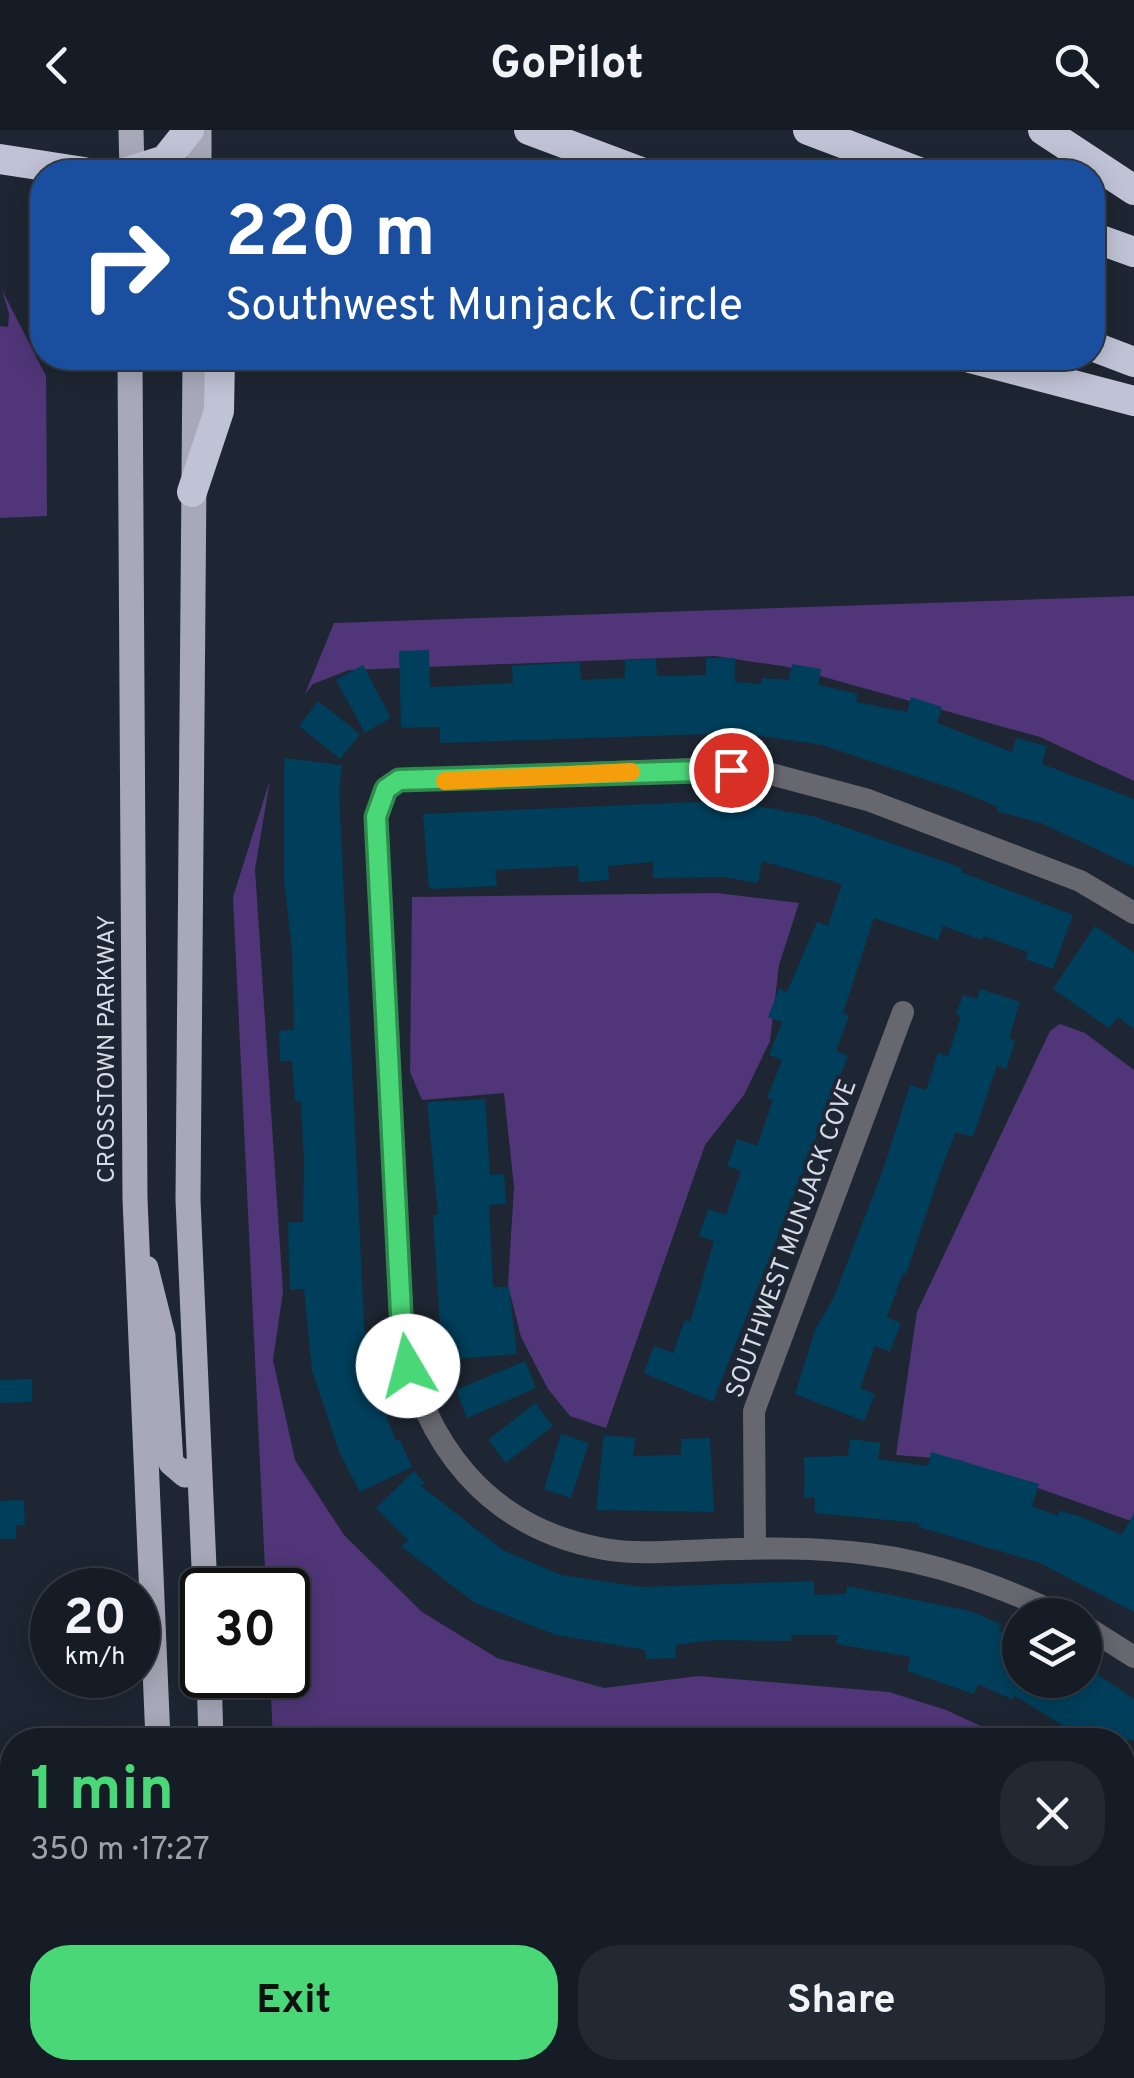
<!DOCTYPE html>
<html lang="en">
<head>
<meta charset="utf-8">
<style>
	:root { --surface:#161c26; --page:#232932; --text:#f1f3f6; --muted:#9ea1a7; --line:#353a43; --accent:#4ad778 }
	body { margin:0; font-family:Overpass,sans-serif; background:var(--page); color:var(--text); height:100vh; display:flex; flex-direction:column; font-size:38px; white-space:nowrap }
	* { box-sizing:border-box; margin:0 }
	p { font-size:32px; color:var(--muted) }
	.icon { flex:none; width:55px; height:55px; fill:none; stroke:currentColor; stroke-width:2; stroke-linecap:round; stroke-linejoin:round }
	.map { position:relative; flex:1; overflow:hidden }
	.side { position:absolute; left:0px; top:1598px; width:1135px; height:352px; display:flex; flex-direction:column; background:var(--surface); border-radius:40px 40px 0 0; box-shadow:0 5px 25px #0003,0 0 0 2px var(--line) }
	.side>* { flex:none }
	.hud { position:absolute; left:30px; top:30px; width:1075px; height:210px; border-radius:40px; box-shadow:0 5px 25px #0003,0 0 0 2px var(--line); background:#1a4fa0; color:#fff; overflow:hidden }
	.controls { position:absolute; left:1002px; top:1468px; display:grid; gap:20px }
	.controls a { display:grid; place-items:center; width:100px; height:100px; border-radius:50%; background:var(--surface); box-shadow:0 5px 25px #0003,0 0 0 2px var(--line); font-size:50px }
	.speed { position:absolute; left:30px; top:1438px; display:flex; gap:20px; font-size:50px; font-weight:700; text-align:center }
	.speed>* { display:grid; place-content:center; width:130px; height:130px; border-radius:50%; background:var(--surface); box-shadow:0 5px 25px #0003,0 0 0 2px var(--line); line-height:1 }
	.speed small { font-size:25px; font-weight:400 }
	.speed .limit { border:5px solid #111; border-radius:15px; background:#fff; color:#111 }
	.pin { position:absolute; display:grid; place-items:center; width:85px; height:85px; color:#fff; margin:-42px; border:5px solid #fff; border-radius:50%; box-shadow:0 2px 10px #0007 }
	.me { position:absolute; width:110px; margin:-55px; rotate:352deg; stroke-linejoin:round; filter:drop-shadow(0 0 8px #0008) }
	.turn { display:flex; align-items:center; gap:35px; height:210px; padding:0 30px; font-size:45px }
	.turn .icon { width:130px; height:130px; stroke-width:2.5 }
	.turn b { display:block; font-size:70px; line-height:85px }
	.round { display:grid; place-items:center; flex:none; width:105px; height:105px; border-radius:40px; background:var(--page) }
	.overview { display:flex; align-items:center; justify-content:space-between; height:170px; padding:0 30px }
	h1 { font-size:60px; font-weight:700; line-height:75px; color:var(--accent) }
	.button { display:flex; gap:20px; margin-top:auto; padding:20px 30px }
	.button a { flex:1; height:115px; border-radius:40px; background:var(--accent); color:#111; font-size:40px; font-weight:700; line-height:115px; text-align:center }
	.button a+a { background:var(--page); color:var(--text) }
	header { display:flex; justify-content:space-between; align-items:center; height:130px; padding:0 30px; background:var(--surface); font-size:45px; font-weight:700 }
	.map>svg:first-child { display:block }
	.green { fill:#503678 }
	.building { fill:#003f5b }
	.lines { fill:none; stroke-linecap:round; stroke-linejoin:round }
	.minor { stroke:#66676f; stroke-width:22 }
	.major { stroke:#a7a9b9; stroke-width:25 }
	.highway { stroke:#c0c3d6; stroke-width:30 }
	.route-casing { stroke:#308c4e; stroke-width:25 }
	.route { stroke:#4ad778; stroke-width:18 }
	.slow { stroke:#f59e0b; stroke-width:18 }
	.labels { text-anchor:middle; stroke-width:8; stroke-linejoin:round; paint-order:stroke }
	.street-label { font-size:25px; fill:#d5dbe4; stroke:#1d2632 }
</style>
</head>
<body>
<header><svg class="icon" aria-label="back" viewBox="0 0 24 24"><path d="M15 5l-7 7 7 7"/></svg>GoPilot<svg class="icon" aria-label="search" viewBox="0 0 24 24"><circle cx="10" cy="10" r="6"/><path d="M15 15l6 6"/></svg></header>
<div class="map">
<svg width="1134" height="1948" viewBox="0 0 1134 1948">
	<rect width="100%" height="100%" fill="#1d2632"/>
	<path class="green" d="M2 160 46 246 47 386 0 388V196L8 197 9 184Z
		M1134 466V651L1040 607 788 537 715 526 349 540 313 554 305 564 334 493Z
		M270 650 255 739 283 1162 273 1230 295 1330 344 1405 422 1482 497 1528 604 1558 698 1546 889 1562 946 1580 1011 1610H273L270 1545H288V1460H266L233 767Z
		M717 763 799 773 779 835 770 911 744 965 705 1015 606 1298 570 1286 548 1259 521 1207 508 1155 514 1057 504 963 422 970 410 942 412 767Z
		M1060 894 1085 903 1134 940V1392L959 1330 896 1325 917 1182 1050 901Z
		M1123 1675 1134 1683V1948H1031L1033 1938H1122Z"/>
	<path class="building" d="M429 520 430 557 513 553 512 536 580 532 581 550 625 548V530L656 529 657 546 706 545V528H735V552L761 554 762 548 789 550 792 534 821 539 818 555 858 564 856 572 907 582 911 567 942 577 937 593 1012 622 1016 608 1047 616 1042 634 1134 669V737L1041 693 996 681 998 677 960 661 822 615 740 603 440 613V597L401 598 399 521Z
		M363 535 391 588 365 603 336 550Z
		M318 571 360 604 340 629 299 596Z
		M284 628 342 635 339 661 364 1194 373 1251 396 1311 400 1310 412 1337 360 1362 340 1324 312 1240 304 1159 290 1160 288 1092H303L304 1033 301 971H295L292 931H280L279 901 294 900 292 819 284 751Z
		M697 672H736L816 687 962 738 961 742 1073 785 1053 839 1025 829 1028 822 983 806 982 810 943 796 938 810 874 788 843 883 849 886 836 921 848 926 713 1272 644 1243 654 1216 673 1223 685 1190 690 1192 714 1111 699 1106 708 1079 726 1085 741 1041 727 1036 737 1009 757 1016 773 970 767 968 782 930 769 925 782 892 768 887 779 859 787 862 817 792 828 796 842 754 762 731 758 753 724 747 653 748V732L608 736 609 750 579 752 578 736 495 740 497 756 429 759 423 684Z
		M1095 796 1134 823V899L1118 887 1109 898 1053 859Z
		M980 859 1020 872 1009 908 1015 911 1006 939 997 935 973 1007 956 1002 942 1037 906 1144 903 1143 887 1187 901 1193 890 1222 875 1216 860 1258 875 1264 864 1291 795 1264 815 1200 834 1167 884 1037 910 955 926 960 938 923 948 926 961 886 956 884 963 865 977 869Z
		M485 969 490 1045 504 1044 506 1074 489 1075 493 1157H509L517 1224 442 1230 433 1085H438L427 972Z
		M525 1231 536 1258 467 1288 456 1260Z
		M32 1249V1272L0 1273V1250Z
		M535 1273 553 1296 506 1333 488 1310Z
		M561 1304 589 1313 571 1368 544 1359Z
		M604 1305 635 1308 633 1326 681 1325V1309L710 1308 714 1382 596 1380Z
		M850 1309 881 1313 878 1329 928 1336 931 1322 1039 1354 1032 1376 1057 1386 1060 1381 1082 1387 1122 1405 1134 1383V1482L1040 1433 919 1397V1393L815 1383V1367L804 1368V1327L848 1326Z
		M414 1341 425 1353 421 1356 503 1420 561 1445 642 1457 814 1451V1465L846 1464 847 1456 970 1481 1001 1494 999 1500 1020 1510V1550H1085L1090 1539 1134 1569V1610H1086L1015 1566 1013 1570 978 1554 974 1564 907 1541 911 1527 836 1514 838 1505H791V1511L714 1510 675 1515 676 1528 646 1529 645 1520 556 1505 475 1473 402 1417 408 1410 376 1378Z
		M24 1370 25 1395H16V1409H0V1371Z"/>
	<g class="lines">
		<path class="minor" d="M755 1418 754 1281 903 882
			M1062 1485C1001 1457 936 1432 868 1424 816 1417 762 1418 709 1420 675 1421 638 1425 604 1419 487 1398 422 1313 402 1202L376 687 386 659 399 650 692 639 767 643 868 670 1080 751 1134 783
			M1085 1496 1134 1527
			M423 1948 431 1938"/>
		<path class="major" d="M131 0 132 42
			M199 0V42
			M130 228 135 1069 158 1610
			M195 228 188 1070 205 1460
			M146 1138 163 1206 171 1333 185 1345 192 1343 199 1332
			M209 1545 211 1610
			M172 1938V1948
			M226 1938V1948"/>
		<path class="highway" d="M529 0 641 42
			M808 0 919 42
			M1043 0 1134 60
			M0 29 84 42
			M127 42 165 30 189 0
			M1092 107 1134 122
			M1092 216 1134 232
			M970 228 1134 271
			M192 362 219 281 220 228"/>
	</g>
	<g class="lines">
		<defs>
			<path id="route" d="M408 1236 402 1202 376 687 386 659 399 650 731 640"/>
		</defs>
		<use href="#route" class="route-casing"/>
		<use href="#route" class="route"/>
		<path class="slow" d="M445 651 631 642"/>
	</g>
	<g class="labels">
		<g class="street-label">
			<text transform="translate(105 919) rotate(-90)" y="9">CROSSTOWN PARKWAY</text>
			<text transform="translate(790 1108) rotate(-70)" y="9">SOUTHWEST MUNJACK COVE</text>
		</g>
	</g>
</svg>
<div class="controls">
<a><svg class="icon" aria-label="layers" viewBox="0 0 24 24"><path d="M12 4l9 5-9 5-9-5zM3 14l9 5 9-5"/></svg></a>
</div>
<div class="speed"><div>20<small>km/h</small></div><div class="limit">30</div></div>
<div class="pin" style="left:731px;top:640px;background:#d93025"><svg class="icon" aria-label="arrive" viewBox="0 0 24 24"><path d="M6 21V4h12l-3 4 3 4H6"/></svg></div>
<svg class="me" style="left:408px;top:1236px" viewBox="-20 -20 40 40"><circle r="19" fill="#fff"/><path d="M0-13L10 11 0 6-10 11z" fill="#4ad778"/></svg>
<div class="hud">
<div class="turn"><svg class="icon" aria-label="right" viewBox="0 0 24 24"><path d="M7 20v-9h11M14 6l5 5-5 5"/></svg><div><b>220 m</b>Southwest Munjack Circle</div></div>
</div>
<section class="side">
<div class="overview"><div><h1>1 min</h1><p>350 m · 17:27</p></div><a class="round"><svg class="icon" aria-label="close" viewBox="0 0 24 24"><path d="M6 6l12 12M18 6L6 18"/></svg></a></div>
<div class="button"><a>Exit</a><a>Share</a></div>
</section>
</div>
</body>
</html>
